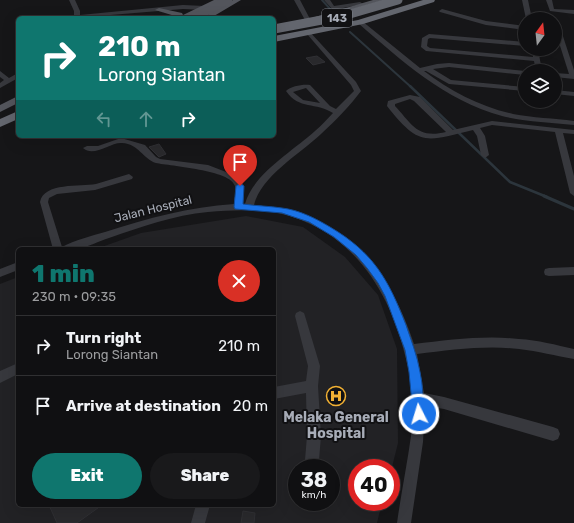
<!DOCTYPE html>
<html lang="en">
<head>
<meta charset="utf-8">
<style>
	:root { --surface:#101012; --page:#19191b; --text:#f1f3f6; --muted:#9c9d9f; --line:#303032; --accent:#0f766e }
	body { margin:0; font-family:Rubik,sans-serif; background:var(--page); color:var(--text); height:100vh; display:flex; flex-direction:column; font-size:15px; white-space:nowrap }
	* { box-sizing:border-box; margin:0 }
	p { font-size:13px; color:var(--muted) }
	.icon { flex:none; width:22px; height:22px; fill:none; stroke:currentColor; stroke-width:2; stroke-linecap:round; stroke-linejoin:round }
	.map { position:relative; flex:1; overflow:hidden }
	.side { position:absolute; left:16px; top:247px; width:260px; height:260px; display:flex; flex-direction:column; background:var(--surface); border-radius:6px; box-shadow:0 4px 16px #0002,0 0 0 1px var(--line) }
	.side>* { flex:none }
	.hud { position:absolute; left:16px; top:16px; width:260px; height:122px; border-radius:6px; box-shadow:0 4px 16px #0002,0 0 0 1px var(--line); background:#0f766e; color:#fff; overflow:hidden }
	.needle { width:26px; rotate:15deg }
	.tools { position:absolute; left:518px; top:12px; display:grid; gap:8px }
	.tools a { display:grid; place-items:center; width:44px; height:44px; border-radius:50%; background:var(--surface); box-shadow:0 4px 16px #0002,0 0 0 1px var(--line); font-size:20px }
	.speed { position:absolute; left:288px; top:459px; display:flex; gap:8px; font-size:20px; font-weight:700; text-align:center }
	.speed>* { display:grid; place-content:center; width:52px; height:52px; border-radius:50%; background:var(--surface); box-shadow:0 4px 16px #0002,0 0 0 1px var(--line); line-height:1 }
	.speed small { font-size:10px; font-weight:400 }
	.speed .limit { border:6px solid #d22; background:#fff; color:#111 }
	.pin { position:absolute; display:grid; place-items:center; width:34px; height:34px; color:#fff; margin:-41px -17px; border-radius:50% 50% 50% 0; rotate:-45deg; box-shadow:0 0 4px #0007 }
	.pin .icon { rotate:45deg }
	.me { position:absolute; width:44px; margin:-22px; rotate:355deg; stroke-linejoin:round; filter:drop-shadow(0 0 3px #0008) }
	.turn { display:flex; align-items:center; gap:14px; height:84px; padding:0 16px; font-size:18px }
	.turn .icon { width:52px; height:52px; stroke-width:2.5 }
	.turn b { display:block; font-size:28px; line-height:34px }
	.lanes { display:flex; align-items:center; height:38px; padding:0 16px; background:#0003; justify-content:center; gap:20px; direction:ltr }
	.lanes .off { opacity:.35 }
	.round { display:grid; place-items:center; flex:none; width:42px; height:42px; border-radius:21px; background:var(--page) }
	.headline { display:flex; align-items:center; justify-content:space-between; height:68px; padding:0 16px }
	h1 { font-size:24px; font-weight:800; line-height:30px; color:var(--accent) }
	.button { display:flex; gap:8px; margin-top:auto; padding:8px 16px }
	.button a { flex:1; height:46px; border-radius:24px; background:var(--accent); color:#fff; font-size:16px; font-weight:800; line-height:46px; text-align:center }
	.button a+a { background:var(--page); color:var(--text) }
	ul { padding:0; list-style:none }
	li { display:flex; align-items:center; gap:12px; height:60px; padding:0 16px; border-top:1px solid var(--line) }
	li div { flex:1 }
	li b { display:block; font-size:15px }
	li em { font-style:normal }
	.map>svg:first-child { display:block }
	.built { fill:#222225; fill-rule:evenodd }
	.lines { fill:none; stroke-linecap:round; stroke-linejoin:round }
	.stream-far2 { stroke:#2c353c; stroke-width:2 }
	.stream-far1 { stroke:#2c353c; stroke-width:2.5 }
	.stream { stroke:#2c353c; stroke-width:3 }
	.building { fill:#29292c; stroke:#303034 }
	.minor { fill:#37383d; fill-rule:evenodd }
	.major { fill:#53555c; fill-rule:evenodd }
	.highway { fill:#63666e; fill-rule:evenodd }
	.major-bridge { stroke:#53555c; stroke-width:8 }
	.highway-bridge { stroke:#63666e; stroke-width:9 }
	.route { fill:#1a73e8; stroke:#114b97 }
	.labels { text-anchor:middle; stroke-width:4; stroke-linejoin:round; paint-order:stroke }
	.shield { fill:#111113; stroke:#7b7e86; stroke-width:1 }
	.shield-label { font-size:11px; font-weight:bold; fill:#a8adb8 }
	.street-label { font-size:12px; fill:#a8adb8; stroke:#111113 }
	.near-poi-label { font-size:14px; font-weight:bold; fill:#a8adb8; stroke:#111113 }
</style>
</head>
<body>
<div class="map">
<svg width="574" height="523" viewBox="0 0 574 523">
	<rect width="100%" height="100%" fill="#161618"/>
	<path class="built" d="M246 216 303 227 345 257 378 295 397 349 398 443 391 471V468H357V502H382L377 523H0V284L18 277V505H274V249H96L141 233ZM297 468H331V502H297Z"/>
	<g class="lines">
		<path class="stream-far2" d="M322 0 332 11
			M350 32 411 87"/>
		<path class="stream-far1" d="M410 86 510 182 547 197"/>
		<path class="stream" d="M544 196 574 209"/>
	</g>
	<path class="building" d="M317 56 325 62 313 65 306 58Z
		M159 144 166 154 159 157 149 147Z
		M49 505H102L77 523H57Z
		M243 511 255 513 254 523H241Z"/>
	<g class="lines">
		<path class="minor" d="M69 0H75L80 11V15L183 5 204 6 207 8 204 10 183 9 74 18V11Z
			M294 0H300L310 19 309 20H305Z
			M324 0H330L334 6 360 2 363 4 333 10Z
			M522 0H528L532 19H526Z
			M546 0H552L554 9 574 10V14L550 11Z
			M442 9 486 21 525 26V30L486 25 440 12 439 11Z
			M555 19 558 21 574 70V79L555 77V73L569 74 555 30Z
			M358 21H362L420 68 437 64 449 63 525 71V75L449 67 433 69 451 80 525 87V91L449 84 426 71H424C450 91 481 107 513 114 533 118 554 118 574 121V125C550 122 525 122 502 116 444 100 402 61 358 23Z
			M309 31 356 82 361 91C350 106 335 121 321 134 300 154 261 176 254 205 343 213 387 263 414 344 449 340 484 335 519 339 538 340 556 345 574 349V359C556 356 538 351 519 349 485 345 451 350 417 354L424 393 444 397 553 427 558 429 560 434 558 439 553 441 444 409 425 406 423 442 411 523H397C401 494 407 465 411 436 412 426 414 414 413 403 411 389 410 374 406 359 390 290 351 229 278 213 255 209 231 210 208 212 174 215 141 227 109 238 99 241 88 247 77 249 70 250 61 249 53 249L40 202C44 182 80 187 96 184 107 181 118 177 129 174L133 177 132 179 95 190 57 194 49 198 48 202 62 247C75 240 91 236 105 232 148 218 189 207 234 204 234 199 237 191 235 186 231 170 170 166 156 163 143 159 139 144 122 143 110 142 94 158 83 148L87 146H98L121 138 145 145 156 157 160 159 208 165 239 177 244 186 243 204H245C253 174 293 151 315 131 321 126 327 119 333 113 316 102 299 110 286 91 291 86 303 84 310 85L330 106 336 109 354 91 351 85 307 34V32ZM306 88 320 103 303 100 293 92Z
			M429 34 525 42V46L430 38 428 39 427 46 430 48 533 57 532 49H538L542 71H536L534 61 426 51 421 47 422 38Z
			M0 71 9 78 18 73V78L0 88V83L4 80 0 77Z
			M555 90 574 92V96L555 94Z
			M410 95 420 97 453 130 492 121 574 130V134L563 133 574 176V196L570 193 555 132 492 125 480 128 485 136 489 155 485 158 481 155 477 136 473 130C426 141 420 148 387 106L388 101ZM410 99 414 101 446 132C417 139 412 124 395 106V104Z
			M18 262V270L0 277V269Z
			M574 267V275L549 276 545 275 544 272 545 269 549 268Z
			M300 311 304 313 305 316 320 366 318 386 321 436 319 460 317 465 312 467 307 465 305 460 307 436 306 393 274 399V387L306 381 308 366 295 316 296 313Z
			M18 363V374L0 383V371Z
			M196 505H210L205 523H191Z"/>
		<path class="major" d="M214 0H223L189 18H175V16L155 10 159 8 182 13 183 15Z
			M233 0H241L214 16H211L207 14Z
			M373 0H384L319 19 315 17Z
			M18 96V103L0 112V105Z"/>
		<path class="highway" d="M423 0H435L434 2 363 24 274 42V36L358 20Z
			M18 111V119L0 127V119Z"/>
		<path class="major-bridge" d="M194 18 228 0"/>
		<path class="highway-bridge" d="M274 29 343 16 398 0"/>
	</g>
	<path class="route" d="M240 183 244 186 243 204C256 206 269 206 282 208 299 210 315 218 330 227 374 253 388 279 406 325 411 340 417 355 420 372 423 385 423 400 424 414L423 418 419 420 415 418 413 414 409 372 405 350 385 296 378 283 367 268 356 255 334 237 309 222 282 213 235 209 234 207 236 186Z"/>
	<defs>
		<symbol id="hospital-ring" viewBox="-11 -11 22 22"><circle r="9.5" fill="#111113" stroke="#f2b134" stroke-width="1.5"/><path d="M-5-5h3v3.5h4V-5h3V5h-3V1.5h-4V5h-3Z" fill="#f2b134"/></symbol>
	</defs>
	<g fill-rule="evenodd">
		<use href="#hospital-ring" x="325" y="385" width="22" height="22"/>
	</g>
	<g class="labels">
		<rect class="shield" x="322" y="9" width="30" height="18" rx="3"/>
		<g class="shield-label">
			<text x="337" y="22">143</text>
		</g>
		<g class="street-label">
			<text transform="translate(153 209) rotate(-14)" y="4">Jalan Hospital</text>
		</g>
		<g class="near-poi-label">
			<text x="336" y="422">Melaka General<tspan x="336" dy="16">Hospital</tspan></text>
		</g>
	</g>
</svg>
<div class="tools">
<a><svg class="needle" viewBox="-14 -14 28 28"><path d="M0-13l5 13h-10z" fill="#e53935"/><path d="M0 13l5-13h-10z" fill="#9c9d9f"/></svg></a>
<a><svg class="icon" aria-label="layers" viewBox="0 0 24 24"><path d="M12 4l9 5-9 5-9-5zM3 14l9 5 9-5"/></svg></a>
</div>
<div class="speed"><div>38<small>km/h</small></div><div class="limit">40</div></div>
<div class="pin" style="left:240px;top:186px;background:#d93025"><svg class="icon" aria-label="arrive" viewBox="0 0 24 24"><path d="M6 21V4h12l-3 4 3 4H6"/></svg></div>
<svg class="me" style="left:419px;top:414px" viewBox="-20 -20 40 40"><circle r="17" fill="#1a73e8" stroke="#fff" stroke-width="3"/><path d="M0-11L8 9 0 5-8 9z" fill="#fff"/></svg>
<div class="hud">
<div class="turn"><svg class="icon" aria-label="right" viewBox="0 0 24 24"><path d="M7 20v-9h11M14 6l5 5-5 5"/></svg><div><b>210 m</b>Lorong Siantan</div></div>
<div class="lanes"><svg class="icon off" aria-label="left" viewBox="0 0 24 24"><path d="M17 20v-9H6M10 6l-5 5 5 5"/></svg><svg class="icon off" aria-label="ahead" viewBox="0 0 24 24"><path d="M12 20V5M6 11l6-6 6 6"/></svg><svg class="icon" aria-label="right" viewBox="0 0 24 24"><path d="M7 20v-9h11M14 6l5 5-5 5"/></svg></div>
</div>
<section class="side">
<div class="headline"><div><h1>1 min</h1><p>230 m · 09:35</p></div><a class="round" style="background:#d93025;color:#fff"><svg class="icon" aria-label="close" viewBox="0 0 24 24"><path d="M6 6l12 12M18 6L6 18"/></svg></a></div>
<ul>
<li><svg class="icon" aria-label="right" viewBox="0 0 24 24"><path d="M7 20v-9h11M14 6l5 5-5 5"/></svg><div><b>Turn right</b><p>Lorong Siantan</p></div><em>210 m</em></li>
<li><svg class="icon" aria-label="arrive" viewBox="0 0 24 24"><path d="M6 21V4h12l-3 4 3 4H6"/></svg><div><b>Arrive at destination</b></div><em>20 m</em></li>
</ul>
<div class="button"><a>Exit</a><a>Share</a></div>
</section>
</div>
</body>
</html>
